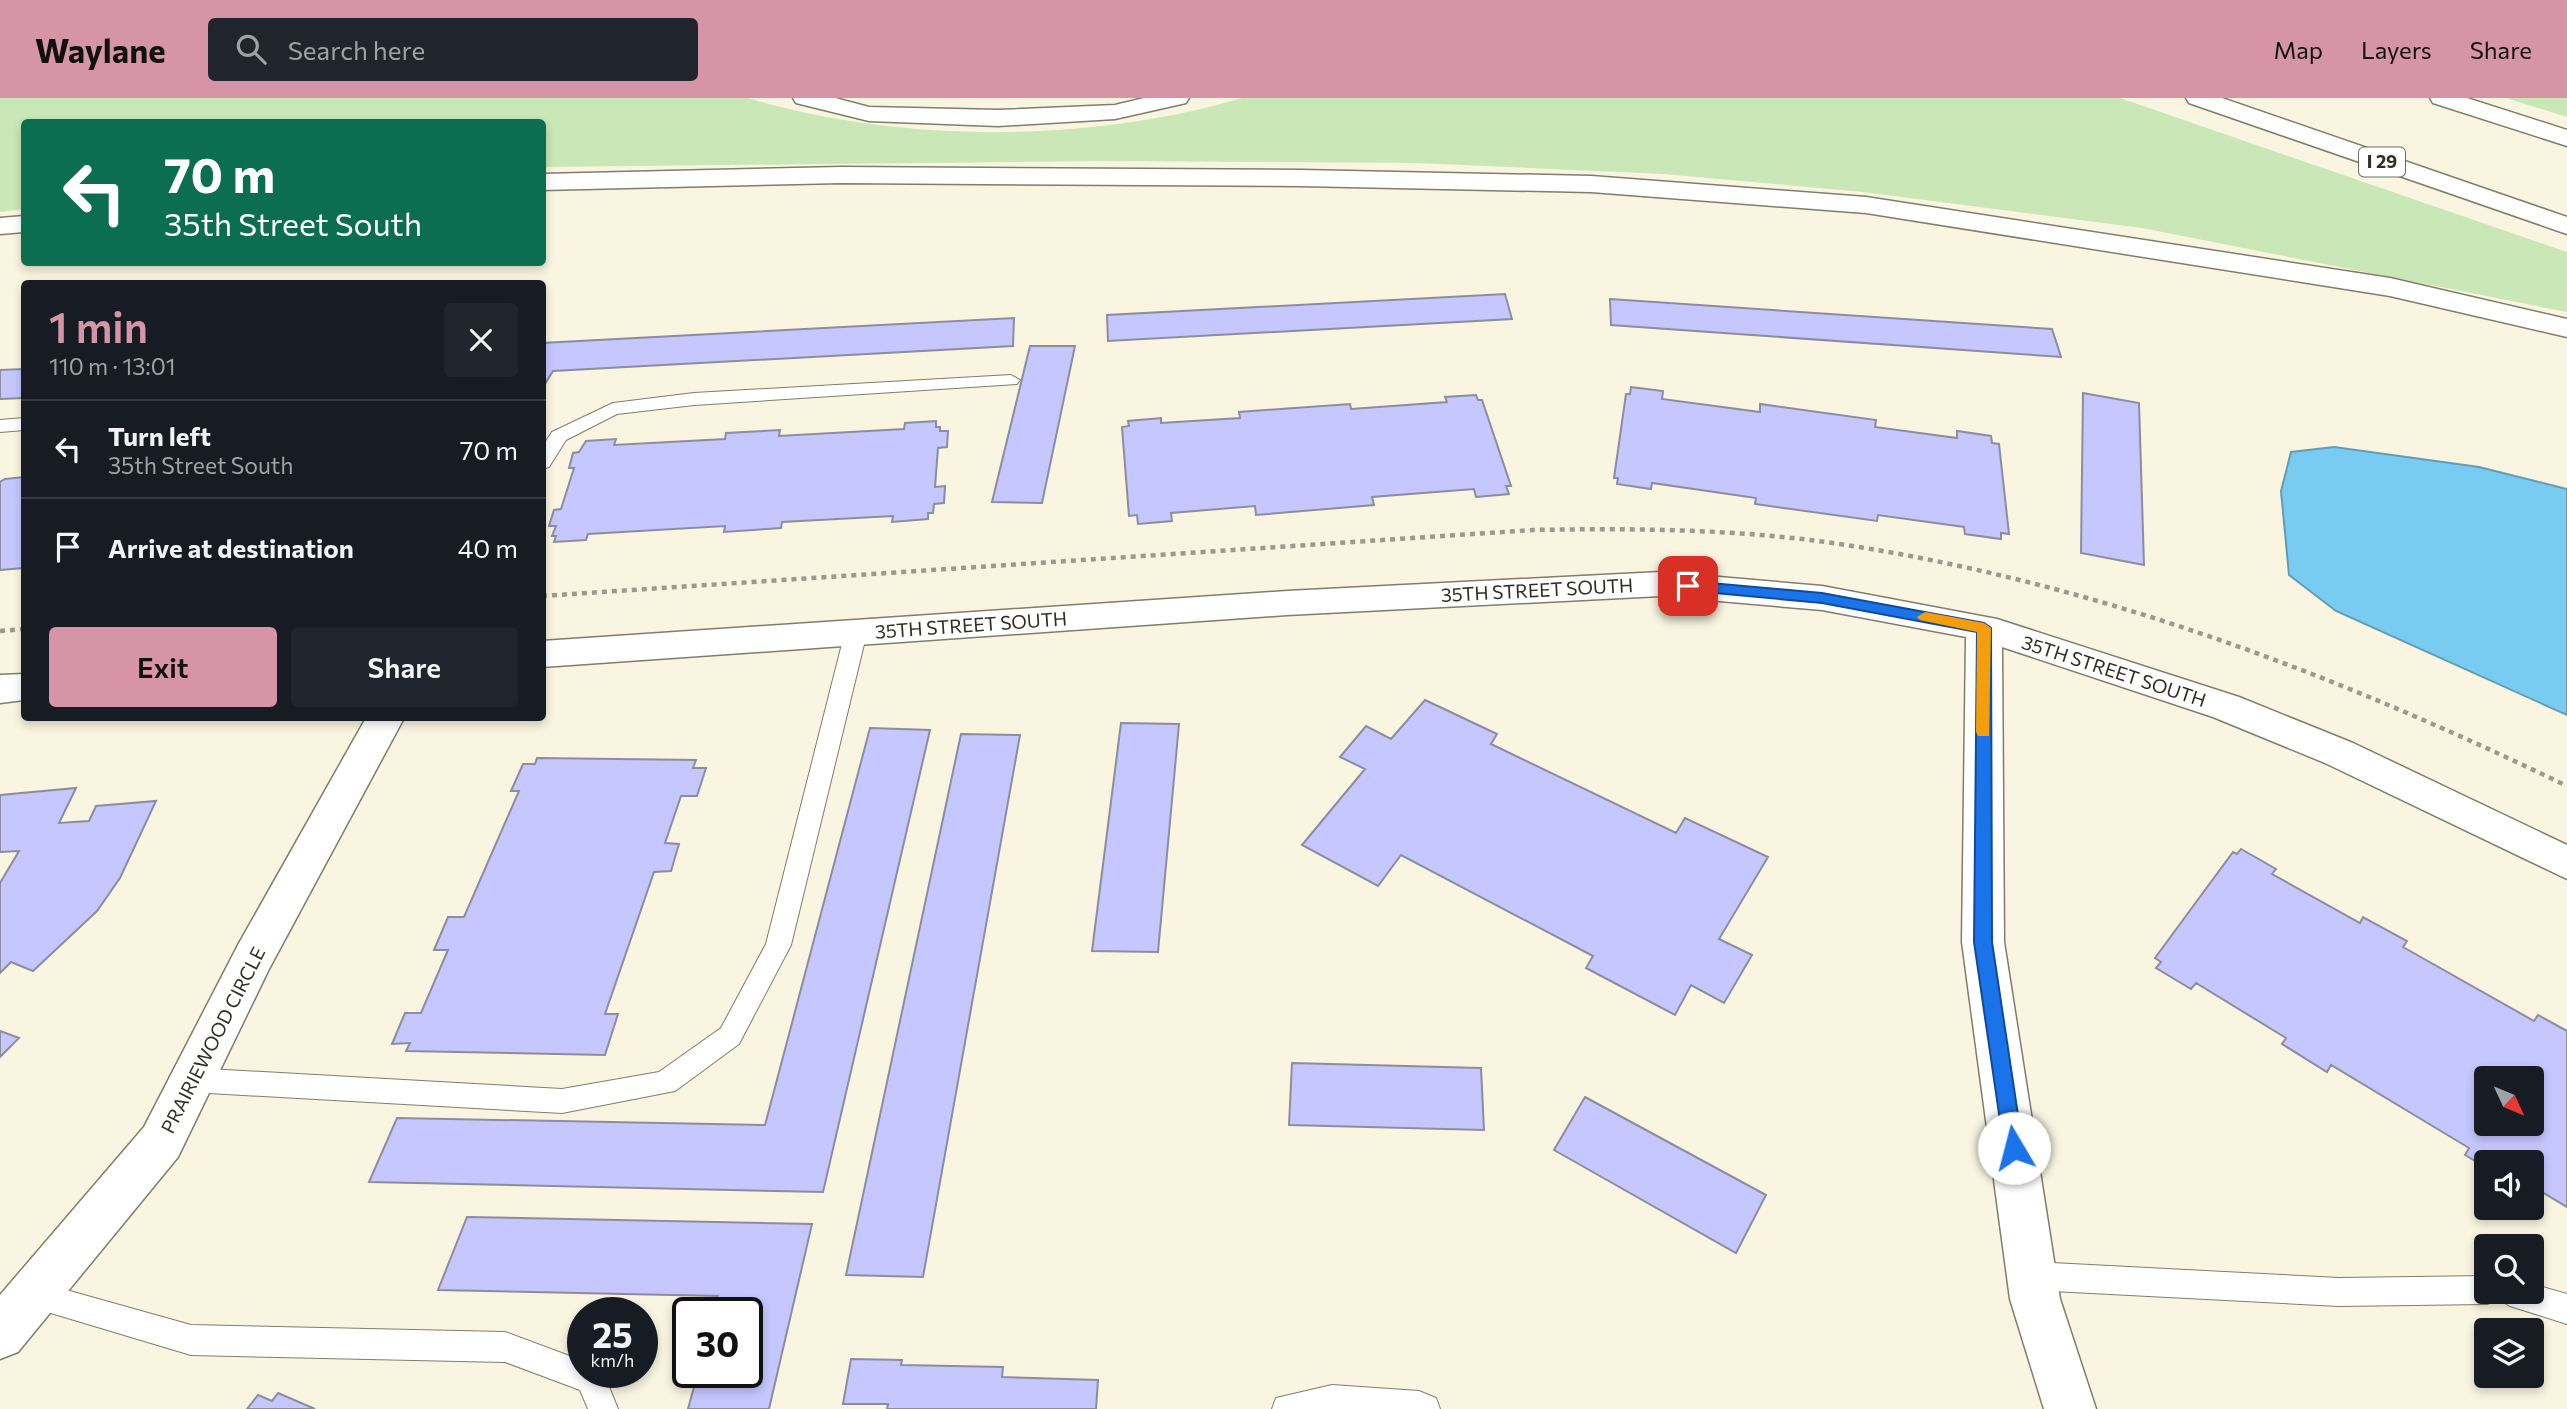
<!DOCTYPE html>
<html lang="en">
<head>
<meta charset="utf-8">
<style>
	:root { --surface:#171b24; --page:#20242c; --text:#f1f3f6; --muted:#9ea1a6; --line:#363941; --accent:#d695a6 }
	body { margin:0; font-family:Commissioner,sans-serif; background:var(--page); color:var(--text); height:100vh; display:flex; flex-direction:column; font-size:26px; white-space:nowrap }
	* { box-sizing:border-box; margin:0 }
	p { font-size:23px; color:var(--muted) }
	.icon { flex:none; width:38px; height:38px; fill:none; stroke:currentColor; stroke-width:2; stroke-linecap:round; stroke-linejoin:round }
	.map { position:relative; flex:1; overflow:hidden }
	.sheet { position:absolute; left:21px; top:182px; width:525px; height:441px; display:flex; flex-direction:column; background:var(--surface); border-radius:7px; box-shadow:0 4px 10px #0003 }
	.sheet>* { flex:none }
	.top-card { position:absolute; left:21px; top:21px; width:525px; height:147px; border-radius:7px; box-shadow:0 4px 10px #0003; background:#0b6e4f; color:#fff; overflow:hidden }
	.needle { width:46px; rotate:134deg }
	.tools { position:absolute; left:2474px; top:968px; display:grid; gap:14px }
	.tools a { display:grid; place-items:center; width:70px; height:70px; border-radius:7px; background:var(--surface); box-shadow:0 4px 10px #0003; font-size:35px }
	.speed { position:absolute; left:567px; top:1199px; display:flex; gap:14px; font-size:35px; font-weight:700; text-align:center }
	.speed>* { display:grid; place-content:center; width:91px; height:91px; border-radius:50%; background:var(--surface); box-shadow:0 4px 10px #0003; line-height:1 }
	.speed small { font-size:18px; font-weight:400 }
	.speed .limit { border:4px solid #111; border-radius:10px; background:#fff; color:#111 }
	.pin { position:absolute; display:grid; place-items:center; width:60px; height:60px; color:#fff; margin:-30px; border-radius:14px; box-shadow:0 4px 10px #0006 }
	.me { position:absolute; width:77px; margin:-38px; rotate:352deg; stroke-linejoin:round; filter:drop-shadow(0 0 5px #0008) }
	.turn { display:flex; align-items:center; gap:24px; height:147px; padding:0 28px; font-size:32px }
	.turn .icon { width:91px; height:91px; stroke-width:2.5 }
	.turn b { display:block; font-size:49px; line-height:60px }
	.round { display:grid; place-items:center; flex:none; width:74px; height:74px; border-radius:7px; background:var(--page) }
	.headline { display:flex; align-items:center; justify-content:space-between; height:119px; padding:0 28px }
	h1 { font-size:42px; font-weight:600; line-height:52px; color:var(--accent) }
	.button { display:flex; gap:14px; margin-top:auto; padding:14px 28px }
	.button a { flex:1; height:80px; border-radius:7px; background:var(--accent); color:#111; font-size:28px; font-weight:600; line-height:80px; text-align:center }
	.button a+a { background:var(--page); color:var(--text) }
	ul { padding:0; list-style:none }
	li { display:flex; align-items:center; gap:21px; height:98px; padding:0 28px; border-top:2px solid var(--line) }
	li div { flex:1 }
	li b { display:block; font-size:26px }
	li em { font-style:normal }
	header { display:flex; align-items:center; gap:42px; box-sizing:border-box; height:98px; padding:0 35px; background:var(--accent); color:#111 }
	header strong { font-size:33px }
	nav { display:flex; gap:38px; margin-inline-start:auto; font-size:24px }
	.search { width:490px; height:63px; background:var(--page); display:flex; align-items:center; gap:18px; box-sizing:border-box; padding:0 24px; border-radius:7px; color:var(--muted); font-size:26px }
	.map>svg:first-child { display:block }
	.green { fill:#cae7b7 }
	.water { fill:#79ccf1; stroke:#639db4; stroke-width:2 }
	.building { fill:#c6c7ff; stroke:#8c8d9f; stroke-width:2; fill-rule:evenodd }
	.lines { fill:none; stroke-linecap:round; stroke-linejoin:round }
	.lane-casing { stroke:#807d6b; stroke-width:2 }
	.street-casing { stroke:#807d6b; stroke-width:3 }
	.highway-casing { stroke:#807d6b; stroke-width:3 }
	.path { stroke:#9d9a8c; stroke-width:4.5; stroke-dasharray:5 5; stroke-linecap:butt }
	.lane { fill:#fff; fill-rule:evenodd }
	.street { fill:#fff; fill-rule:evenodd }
	.highway { fill:#fff; fill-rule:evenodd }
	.route { fill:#1a73e8; stroke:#114b97; stroke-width:2 }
	.slow { fill:#f59e0b }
	.labels { text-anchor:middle; stroke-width:7; stroke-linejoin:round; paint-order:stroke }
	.shield { fill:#fff; stroke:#6d6d67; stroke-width:2 }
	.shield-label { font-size:18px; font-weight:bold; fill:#2f2e26 }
	.street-label { font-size:19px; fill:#2f2e26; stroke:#fff }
</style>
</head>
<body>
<header>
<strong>Waylane</strong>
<div class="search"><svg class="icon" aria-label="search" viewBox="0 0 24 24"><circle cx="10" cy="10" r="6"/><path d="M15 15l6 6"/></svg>Search here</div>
<nav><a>Map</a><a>Layers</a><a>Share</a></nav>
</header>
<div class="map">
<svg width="2567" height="1311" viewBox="0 0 2567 1311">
	<rect width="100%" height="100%" fill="#f9f5e1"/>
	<path class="green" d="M0 0H748C900 46 1090 45 1242 0H2120L2567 154V214L2142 130 1863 94 1664 76 1417 65 1101 63 543 69 542 24H24V111L0 114Z
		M2506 0H2567V19Z"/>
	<path class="water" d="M2334 349 2479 369 2567 391V617L2336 513 2289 477 2281 393 2291 354Z"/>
	<path class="building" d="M1505 196 1512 221 1108 243 1107 217Z
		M1610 201 2052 231 2061 259 1611 227Z
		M1014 220 1013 248 553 273 542 291V245Z
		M1030 248H1075L1042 405 992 404Z
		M24 271V300L0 301V272Z
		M1631 289 1663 293 1662 301 1760 314V306L1876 322 1875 329 1957 340V333L1991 338 1992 345 1999 346 2009 436 2001 435V441L1965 436 1964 429 1878 417 1877 423 1755 406 1756 400 1652 385 1651 391 1617 386 1618 380H1614L1626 296H1630Z
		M2083 295 2139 305 2144 467 2081 455Z
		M1476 297 1478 302H1482L1511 388H1506L1509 396 1476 399 1474 391 1372 399 1374 407 1256 417 1255 408 1171 415 1172 423 1138 426 1137 417 1129 418 1122 329 1129 328 1128 323 1161 320V325L1240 320 1239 314 1350 306 1351 311 1447 304 1445 299Z
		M936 323V329H940V333H948L947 349 938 350 935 389 945 388 944 405 934 406 933 415H928V421L892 424 893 418 782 424 781 430 724 434 725 428 588 436 586 442 554 444 556 438H552L556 428H549L554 412 561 411 574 370H569L573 355 579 354 586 343 616 341 614 347 725 341 726 335 780 332 779 338 904 331 905 325Z
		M24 379V470L0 472V384L5 381Z
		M1425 602 1497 636 1491 646 1676 735 1685 720 1768 759 1719 841 1752 857 1724 905 1691 887 1675 917 1586 870 1593 858 1401 757 1378 788 1302 747 1365 671 1340 659 1366 628 1391 641Z
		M1121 625 1179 626 1158 854 1092 853Z
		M870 630 930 632 823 1094 369 1084 397 1020 765 1027Z
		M961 636 1020 637 923 1179 846 1177Z
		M537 660 696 662 693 670H706L697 698H681L665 745 679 746 671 773 654 774 605 916H618L605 957 406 953 410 945 392 946 405 915H421L448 852H434L448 819H464L519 693H511L523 666H535Z
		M76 690 59 725 89 723 96 708 156 703 120 780 97 813 33 873 11 864 0 875V785L19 753 0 754V697Z
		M2241 751 2276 771 2272 776 2360 825 2363 819 2407 843 2403 849 2534 923 2538 917 2567 933V1109L2532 1088V1064H2487V1070L2465 1057 2469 1050 2331 967 2327 974 2282 946 2286 940 2196 885 2191 891 2156 870 2161 864 2155 860 2233 754 2237 756ZM2487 980H2532V1026H2487Z
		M0 933 19 940 0 959Z
		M1292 965 1481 970 1484 1032 1289 1027Z
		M1585 999 1766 1097 1736 1155 1554 1052Z
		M467 1119 812 1126 769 1311H688L698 1274H747V1214H714L718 1198 438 1192Z
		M851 1261 902 1262 901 1267 1003 1269 1002 1279 1098 1282 1096 1311H887L888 1306H843Z
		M278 1295 315 1311H247L258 1297 272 1303Z"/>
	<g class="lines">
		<defs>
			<path id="lane" d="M1011 277 1020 282 1017 286 694 307 617 316 566 342 549 369 542 371V349L552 334 613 305 694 295Z
				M24 320V332L0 334V322Z
				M856 527 864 529 867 534 791 847 739 946 675 993 562 1015 191 994 182 990 178 982 182 974 191 970 562 991 659 974 721 930 766 846 845 534 848 529Z
				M2033 1164 2339 1180 2487 1178V1194H2532V1186L2567 1196V1226L2510 1208 2498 1201 2487 1206 2339 1208 2033 1192 2023 1188 2018 1178 2023 1168Z
				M34 1183 191 1227 505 1234 583 1263V1274H603L618 1311H588L580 1292 505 1264 191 1257 24 1207 19 1197 24 1187Z
				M1332 1287 1419 1293 1436 1300 1440 1311H1272L1276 1300Z"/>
			<path id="street" d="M1661 474 1822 488 1997 521 2239 599 2353 645 2567 747V781L2325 665 2213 619 2002 549 2004 844 2060 1201 2096 1311H2044L2010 1201 1962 844 1966 539 1822 512 1661 498 1287 517 542 569V543L1287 493Z
				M24 576V602L0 605V577Z
				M366 620H404L269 871 178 1059 18 1254 0 1261V1197L144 1029 238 847Z"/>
			<path id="highway" d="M793 0H835L869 9 998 12 1115 7 1144 0H1189L1186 5 1115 21 998 28 869 23 796 5Z
				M2186 0H2222L2567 119V136L2189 5Z
				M2430 0H2467L2567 32V48L2433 5Z
				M841 69 1301 72 1591 78 1866 99 2390 180 2567 221V239L2390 198 1866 115 1591 94 1301 88 841 85 542 92V76Z
				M24 118V134L0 136V120Z"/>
		</defs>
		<use href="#lane" class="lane-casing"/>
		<use href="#street" class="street-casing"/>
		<use href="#highway" class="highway-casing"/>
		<path class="path" d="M542 498 1533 432C1637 430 1743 431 1846 447 2100 486 2337 577 2567 688
			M0 533 24 531"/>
		<use href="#lane" class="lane"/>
		<use href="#street" class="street"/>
		<use href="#highway" class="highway"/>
	</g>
	<path class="route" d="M1688 483 1822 495 1984 525 1991 530 1992 844 2023 1050 2020 1056 2014 1059 2007 1056 2004 1050 1974 844 1977 534 1822 505 1683 492 1681 488Z"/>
	<path class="slow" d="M1925 514 1984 525 1991 530 1989 638H1978L1976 634 1977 534 1920 522 1917 519Z"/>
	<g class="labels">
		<rect class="shield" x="2359" y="49.5" width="46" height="29" rx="5"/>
		<g class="shield-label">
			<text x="2382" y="70">I 29</text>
		</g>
		<g class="street-label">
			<text transform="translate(1537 492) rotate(-3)" y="7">35TH STREET SOUTH</text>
			<text transform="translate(971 527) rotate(-4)" y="7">35TH STREET SOUTH</text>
			<text transform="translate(2114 573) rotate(18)" y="7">35TH STREET SOUTH</text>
			<text transform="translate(213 942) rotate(-63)" y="7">PRAIRIEWOOD CIRCLE</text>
		</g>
	</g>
</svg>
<div class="tools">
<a><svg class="needle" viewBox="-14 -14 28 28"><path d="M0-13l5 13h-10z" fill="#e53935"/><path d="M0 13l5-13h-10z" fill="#9ea1a6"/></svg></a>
<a><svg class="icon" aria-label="sound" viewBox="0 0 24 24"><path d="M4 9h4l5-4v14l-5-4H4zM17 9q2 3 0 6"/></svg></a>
<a><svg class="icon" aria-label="search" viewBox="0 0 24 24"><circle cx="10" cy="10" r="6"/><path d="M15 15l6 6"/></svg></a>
<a><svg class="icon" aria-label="layers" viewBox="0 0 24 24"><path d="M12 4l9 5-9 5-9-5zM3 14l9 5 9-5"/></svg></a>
</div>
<div class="speed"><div>25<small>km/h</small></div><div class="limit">30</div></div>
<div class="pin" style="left:1688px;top:488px;background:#d93025"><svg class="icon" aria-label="arrive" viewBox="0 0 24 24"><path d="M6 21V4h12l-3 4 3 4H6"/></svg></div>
<svg class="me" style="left:2014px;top:1050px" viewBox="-20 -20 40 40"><circle r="19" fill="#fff"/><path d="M0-13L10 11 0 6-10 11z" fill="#1a73e8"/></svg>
<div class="top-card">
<div class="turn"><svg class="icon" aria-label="left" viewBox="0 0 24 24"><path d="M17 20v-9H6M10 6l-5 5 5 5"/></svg><div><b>70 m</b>35th Street South</div></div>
</div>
<section class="sheet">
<div class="headline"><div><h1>1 min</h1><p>110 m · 13:01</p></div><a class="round"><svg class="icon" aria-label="close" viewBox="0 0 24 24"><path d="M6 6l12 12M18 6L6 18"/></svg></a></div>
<ul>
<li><svg class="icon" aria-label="left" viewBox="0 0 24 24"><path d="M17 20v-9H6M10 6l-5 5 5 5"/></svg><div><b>Turn left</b><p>35th Street South</p></div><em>70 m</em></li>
<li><svg class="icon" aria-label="arrive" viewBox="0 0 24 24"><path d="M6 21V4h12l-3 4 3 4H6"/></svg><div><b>Arrive at destination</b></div><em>40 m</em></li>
</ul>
<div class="button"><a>Exit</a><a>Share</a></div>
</section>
</div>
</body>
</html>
